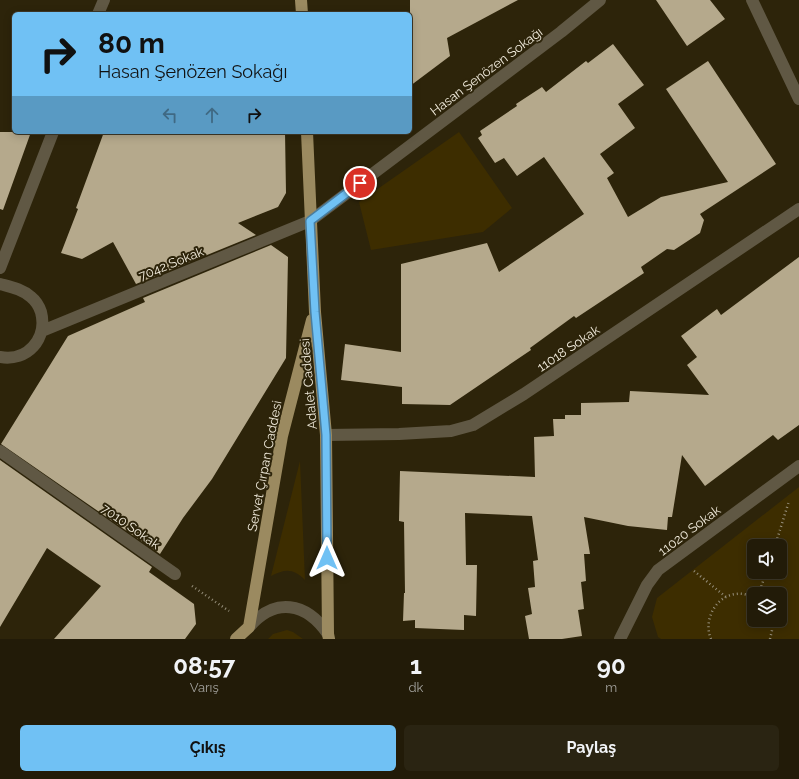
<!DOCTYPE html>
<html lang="tr">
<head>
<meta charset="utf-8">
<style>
	:root { --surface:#221b08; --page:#2a2412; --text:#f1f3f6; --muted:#a2a19c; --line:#3f3929; --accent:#70c1f4 }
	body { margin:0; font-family:Raleway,sans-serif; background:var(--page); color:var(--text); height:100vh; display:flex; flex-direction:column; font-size:15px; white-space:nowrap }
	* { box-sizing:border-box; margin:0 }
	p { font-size:13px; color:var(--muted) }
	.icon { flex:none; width:22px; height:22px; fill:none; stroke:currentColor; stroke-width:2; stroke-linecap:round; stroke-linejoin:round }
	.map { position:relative; height:639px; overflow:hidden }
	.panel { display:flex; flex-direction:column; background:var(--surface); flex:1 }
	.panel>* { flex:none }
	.banner { position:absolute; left:12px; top:12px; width:400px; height:122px; border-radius:6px; box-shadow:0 2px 10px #0003,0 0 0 1px var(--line); background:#70c1f4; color:#111; overflow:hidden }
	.fabs { position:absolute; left:747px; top:539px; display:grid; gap:8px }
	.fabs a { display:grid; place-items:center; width:40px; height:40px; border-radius:6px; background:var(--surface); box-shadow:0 2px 10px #0003,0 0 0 1px var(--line); font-size:20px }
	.pin { position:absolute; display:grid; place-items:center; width:34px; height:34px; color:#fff; margin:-17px; border:2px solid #fff; border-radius:50%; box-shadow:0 1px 4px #0007 }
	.me { position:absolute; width:44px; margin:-22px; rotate:0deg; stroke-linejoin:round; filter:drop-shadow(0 0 3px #0008) }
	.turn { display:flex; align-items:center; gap:14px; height:84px; padding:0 20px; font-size:18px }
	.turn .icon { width:52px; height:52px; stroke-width:2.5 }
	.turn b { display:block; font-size:28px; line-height:34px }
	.lanes { display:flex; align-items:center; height:38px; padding:0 20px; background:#0003; justify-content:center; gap:20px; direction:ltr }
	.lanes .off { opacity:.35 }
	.eta { display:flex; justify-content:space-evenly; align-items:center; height:68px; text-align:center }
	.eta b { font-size:24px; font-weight:700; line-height:28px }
	.action { display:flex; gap:8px; margin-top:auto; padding:8px 20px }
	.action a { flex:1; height:46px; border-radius:6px; background:var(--accent); color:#111; font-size:16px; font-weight:700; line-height:46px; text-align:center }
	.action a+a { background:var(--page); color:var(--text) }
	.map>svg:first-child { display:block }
	.green { fill:#3d2d00; fill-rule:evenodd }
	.building { fill:#b5a98c }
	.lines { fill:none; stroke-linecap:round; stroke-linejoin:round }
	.path { stroke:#97907c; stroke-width:2.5; stroke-dasharray:1 3; stroke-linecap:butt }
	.minor { stroke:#605844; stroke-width:12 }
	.major { stroke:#9b8a60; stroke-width:12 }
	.route-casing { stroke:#497d9f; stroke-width:10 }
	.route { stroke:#70c1f4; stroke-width:7 }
	.labels { text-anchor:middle; stroke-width:4; stroke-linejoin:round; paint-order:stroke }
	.street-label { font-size:13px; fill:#f1ebdc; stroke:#2d240a }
</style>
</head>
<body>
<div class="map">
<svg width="799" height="639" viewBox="0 0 799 639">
	<rect width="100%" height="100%" fill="#2d240a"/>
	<path class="green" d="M459 132 512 208 483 232 371 250 359 202Z
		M300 461 305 580C293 568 285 569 271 576Z
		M799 487V639H661L658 637 652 617 657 598ZM754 546H780V572H754ZM754 594H780V620H754Z
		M287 630 293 632 303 639H268L273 634Z"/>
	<path class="building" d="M410 0H518L447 38 450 56 410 86Z
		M656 0H710L725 19 687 46Z
		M613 44 644 85 618 104 635 128 600 154 614 173 607 178 628 217 661 197 728 182 666 89 708 61 776 164 700 214 704 220 700 233 674 250 667 249 641 267 644 273 576 318 574 316 530 348 531 350 450 405 402 404V387L341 380 345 344 401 352V264L487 243 499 272 584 214 544 157 517 176 504 158 495 163 478 138 482 135 480 131 517 106 516 104 542 87 546 92 586 61 588 63Z
		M0 132H31L3 210 0 209Z
		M104 132H285L286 193 278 207 238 223 256 235 136 284 113 242 82 259 61 253 78 209 76 208Z
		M271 245 288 257 286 358 212 479 183 518 160 554 1 444 68 336 145 302 143 298Z
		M799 257V425L778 440 773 435 705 486 682 455 672 517H668L667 530 628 526 584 517 590 554H584L586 581 581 582 584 609 578 610 582 636 562 639H529L525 616 532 614 528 588 535 587 533 561 538 560 532 516 465 513 466 565H477L476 616 464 615V630L415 628V620L403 621 404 593H405L404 522 399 521 400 471 535 477 534 437 554 436 553 419H565V415H581V403L629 402 630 391 709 395 687 365 697 357 681 336 717 309 721 315Z
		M0 460 152 567 149 572 194 604 196 624 185 639H54L101 586 47 548 0 627Z"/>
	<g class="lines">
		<path class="path" d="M775 546 789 501
			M694 571 726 597
			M192 586 229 611
			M759 594 766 572
			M711 639C703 621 715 596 736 594 742 593 748 595 754 597
			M770 639 773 626 772 620"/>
		<path class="minor" d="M752 0 799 99
			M98 14 104 0
			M0 268 53 132
			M0 284C11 287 22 289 31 297 36 301 39 306 41 312 48 339 27 362 0 357
			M42 331 310 221 561 32 600 0
			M326 435 399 434 451 431 473 425 524 394 799 209
			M0 451 175 574
			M249 627C275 597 306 602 328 634
			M620 639 647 585 658 570 799 466"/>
		<path class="major" d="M301 0 302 14
			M307 132 315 312 326 435 328 634 329 639
			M236 639 249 627 282 436 312 320"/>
	</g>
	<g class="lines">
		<defs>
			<path id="route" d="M327 558 326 435 315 312 310 221 360 183"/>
		</defs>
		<use href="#route" class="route-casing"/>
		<use href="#route" class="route"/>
	</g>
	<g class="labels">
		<g class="street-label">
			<text transform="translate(486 71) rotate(-37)" y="5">Hasan Şenözen Sokağı</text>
			<text transform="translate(171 263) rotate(-22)" y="5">7042 Sokak</text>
			<text transform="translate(568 348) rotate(-34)" y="5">11018 Sokak</text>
			<text transform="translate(308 384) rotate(-95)" y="5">Adalet Caddesi</text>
			<text transform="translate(264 466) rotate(-79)" y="5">Servet Çırpan Caddesi</text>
			<text transform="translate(131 526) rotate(35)" y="5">7010 Sokak</text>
			<text transform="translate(689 530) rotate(-37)" y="5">11020 Sokak</text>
		</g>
	</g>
</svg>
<div class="fabs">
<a><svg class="icon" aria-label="sound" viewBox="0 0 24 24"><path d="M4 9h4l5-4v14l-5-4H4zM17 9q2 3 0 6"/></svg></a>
<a><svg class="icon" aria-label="layers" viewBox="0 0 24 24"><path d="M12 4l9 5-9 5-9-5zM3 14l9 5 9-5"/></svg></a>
</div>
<div class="pin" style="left:360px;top:183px;background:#d93025"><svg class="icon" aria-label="arrive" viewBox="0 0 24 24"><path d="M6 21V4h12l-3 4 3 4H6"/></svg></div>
<svg class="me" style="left:327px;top:558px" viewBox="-20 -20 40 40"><path d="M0-17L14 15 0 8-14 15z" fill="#70c1f4" stroke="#fff" stroke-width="4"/></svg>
<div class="banner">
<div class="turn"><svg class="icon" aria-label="right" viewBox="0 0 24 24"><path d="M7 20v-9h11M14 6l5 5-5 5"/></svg><div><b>80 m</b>Hasan Şenözen Sokağı</div></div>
<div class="lanes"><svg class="icon off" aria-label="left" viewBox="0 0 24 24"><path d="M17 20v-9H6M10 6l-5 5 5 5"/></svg><svg class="icon off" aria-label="ahead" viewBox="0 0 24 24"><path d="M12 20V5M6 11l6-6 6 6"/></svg><svg class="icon" aria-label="right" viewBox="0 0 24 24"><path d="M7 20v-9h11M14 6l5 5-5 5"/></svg></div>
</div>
</div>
<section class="panel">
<div class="eta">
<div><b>08:57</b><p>Varış</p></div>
<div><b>1</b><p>dk</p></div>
<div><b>90</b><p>m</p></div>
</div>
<div class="action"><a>Çıkış</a><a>Paylaş</a></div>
</section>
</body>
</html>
